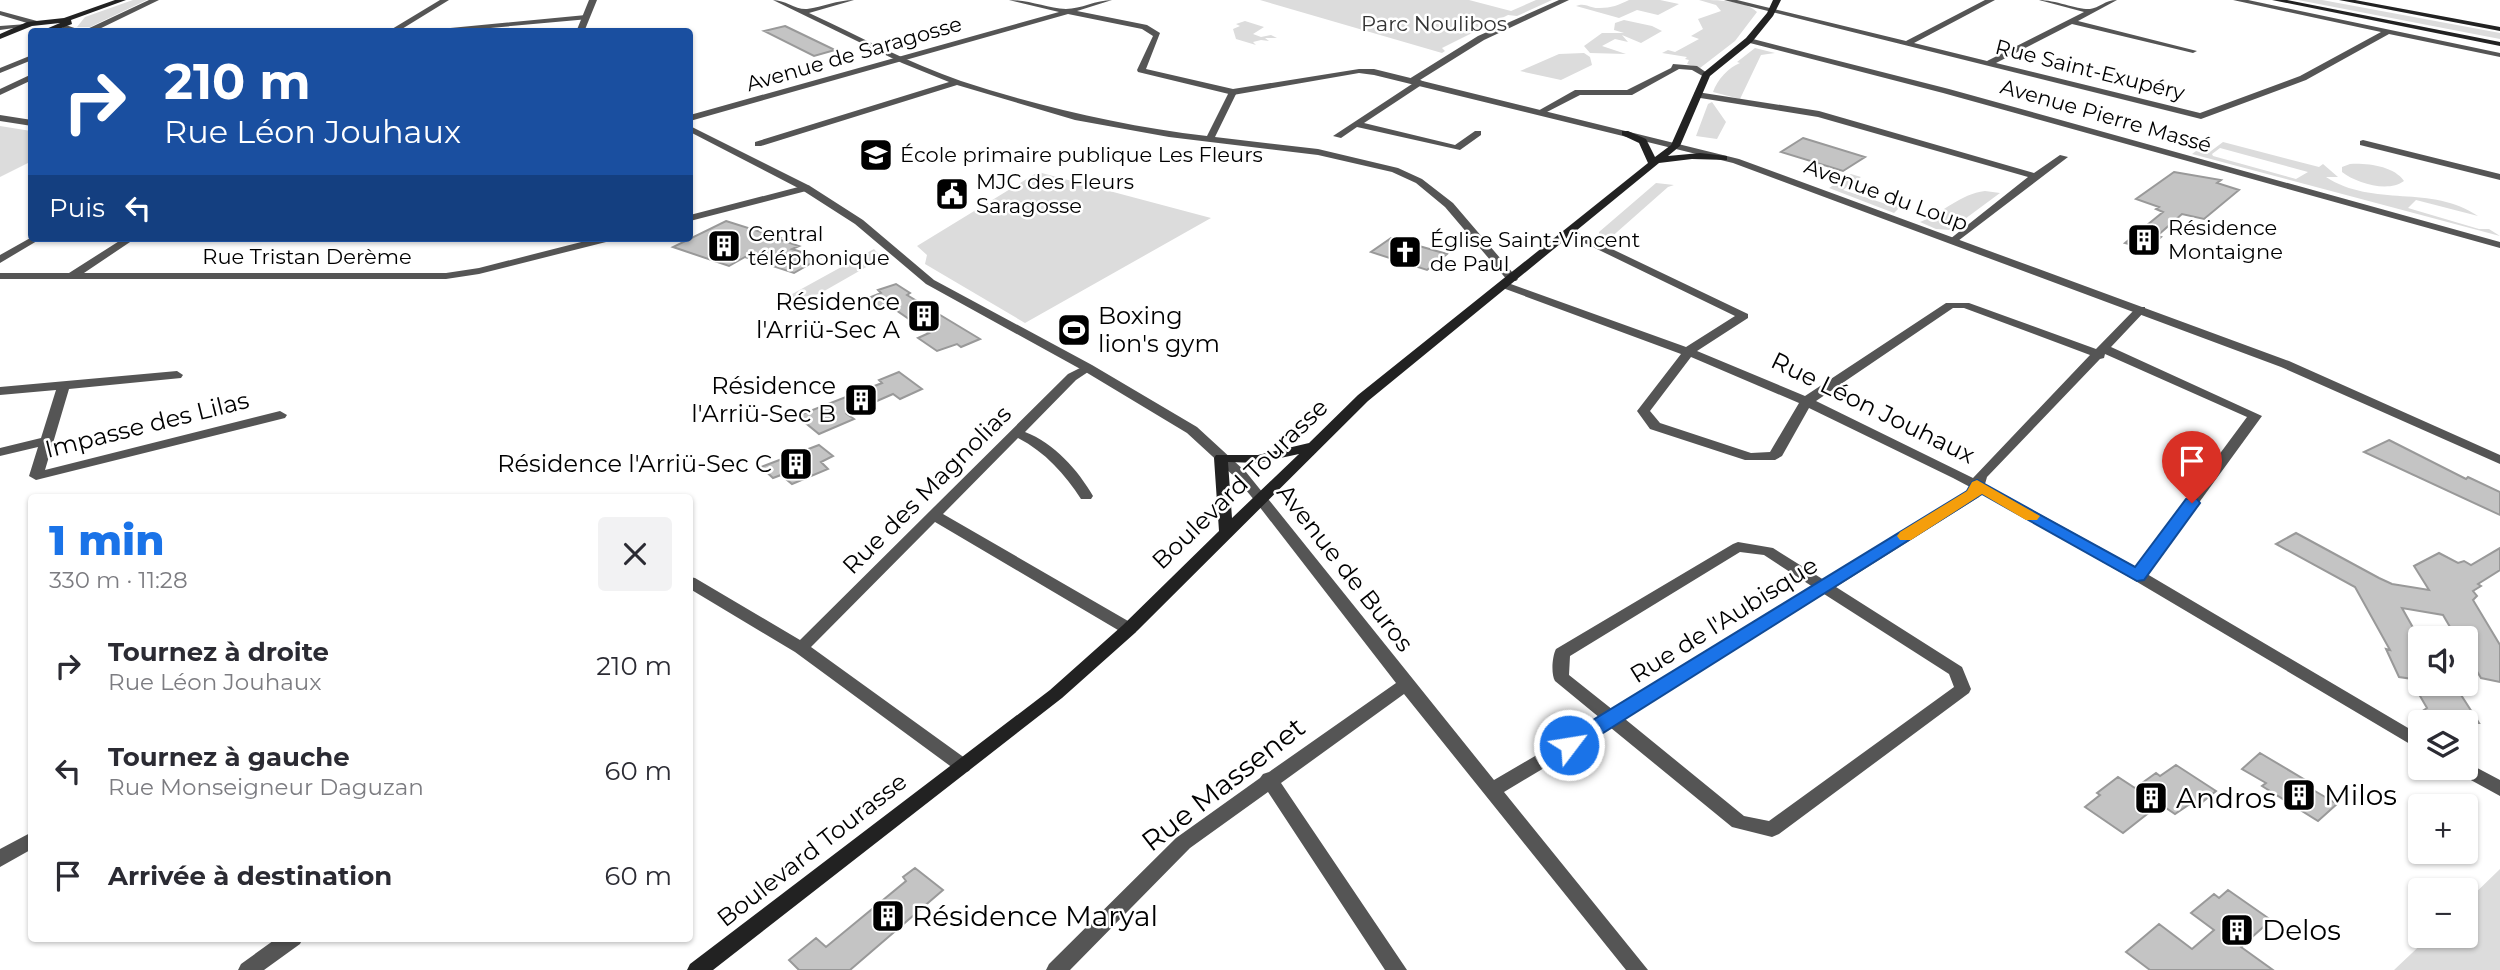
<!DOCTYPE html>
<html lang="fr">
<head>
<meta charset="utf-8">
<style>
	:root { --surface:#fff; --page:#f2f2f3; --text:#2b2b33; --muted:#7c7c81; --accent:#1a73e8 }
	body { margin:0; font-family:Montserrat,sans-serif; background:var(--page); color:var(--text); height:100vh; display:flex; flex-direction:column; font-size:26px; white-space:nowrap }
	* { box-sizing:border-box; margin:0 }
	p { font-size:23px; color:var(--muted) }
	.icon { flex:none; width:38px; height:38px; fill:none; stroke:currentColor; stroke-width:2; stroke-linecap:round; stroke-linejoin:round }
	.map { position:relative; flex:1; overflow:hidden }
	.sheet { position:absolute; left:28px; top:494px; width:665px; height:448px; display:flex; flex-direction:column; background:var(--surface); border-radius:7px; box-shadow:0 2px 5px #0004 }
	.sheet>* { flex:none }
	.hud { position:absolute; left:28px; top:28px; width:665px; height:214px; border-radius:7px; box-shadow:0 2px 5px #0004; background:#1a4fa0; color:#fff; overflow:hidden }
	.tools { position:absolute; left:2408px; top:626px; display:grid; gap:14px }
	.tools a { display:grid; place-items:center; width:70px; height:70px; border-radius:7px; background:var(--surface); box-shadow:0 2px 5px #0004; font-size:35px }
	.pin { position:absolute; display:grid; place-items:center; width:60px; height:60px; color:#fff; margin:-72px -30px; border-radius:50% 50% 50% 0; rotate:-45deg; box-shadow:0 0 7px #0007 }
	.pin .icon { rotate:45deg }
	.me { position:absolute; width:77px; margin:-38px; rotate:59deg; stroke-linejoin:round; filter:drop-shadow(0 0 5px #0008) }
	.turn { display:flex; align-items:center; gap:24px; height:147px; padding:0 21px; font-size:32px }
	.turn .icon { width:91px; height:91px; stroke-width:2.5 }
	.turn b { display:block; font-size:49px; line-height:60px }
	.then { display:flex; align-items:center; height:66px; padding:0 21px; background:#0003; gap:14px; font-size:26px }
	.round { display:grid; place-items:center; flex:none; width:74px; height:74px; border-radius:7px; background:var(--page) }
	.overview { display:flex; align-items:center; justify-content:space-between; height:119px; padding:0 21px }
	h1 { font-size:42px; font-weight:800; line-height:52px; color:var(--accent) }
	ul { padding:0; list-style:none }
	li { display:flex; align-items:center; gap:21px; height:105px; padding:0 21px }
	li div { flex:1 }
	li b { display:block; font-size:26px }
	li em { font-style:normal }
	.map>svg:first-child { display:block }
	.green { fill:#dcdcdc; fill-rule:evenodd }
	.building { fill:#c4c4c4; stroke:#999; stroke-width:2 }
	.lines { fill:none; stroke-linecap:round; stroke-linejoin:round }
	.minor { fill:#555; fill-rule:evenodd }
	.tertiary { fill:#555; fill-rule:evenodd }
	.secondary { fill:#222; fill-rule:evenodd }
	.route { fill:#1a73e8; stroke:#114b97; stroke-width:2 }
	.slow { fill:#f59e0b }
	.labels { text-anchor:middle; stroke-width:5; stroke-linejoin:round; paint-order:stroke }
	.far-park-label { font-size:21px; fill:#333; stroke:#fff }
	.far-street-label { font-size:21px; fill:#000; stroke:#fff }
	.far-poi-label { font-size:21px; fill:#000; stroke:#fff; text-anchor:start }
	.poi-label { font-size:24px; fill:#000; stroke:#fff; text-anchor:end }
	.street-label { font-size:24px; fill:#000; stroke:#fff }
	.near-street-label { font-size:28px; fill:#000; stroke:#fff }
	.near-poi-label { font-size:28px; fill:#000; stroke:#fff; text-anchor:start }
</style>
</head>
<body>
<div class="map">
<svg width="2500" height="970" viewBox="0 0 2500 970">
	<rect width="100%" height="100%" fill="#fff"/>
	<path class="green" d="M133 0H147L90 27H77L85 17Z
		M1260 0H1469L1511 11 1536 0H1552L1517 16 1508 15 1442 48 1445 51 1442 53Z
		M1629 0H1660L1679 4 1658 15 1637 10 1619 18 1576 6C1586 2 1590 9 1600 8 1611 8 1619 5 1629 0Z
		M1699 0C1716 0 1745 0 1757 12L1735 41 1700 68 1687 64 1689 60 1685 59 1687 57 1662 53 1668 50 1675 52 1699 39 1691 36 1703 29 1698 19 1721 11 1716 5Z
		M2298 0H2322L2500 33V39Z
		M1624 20 1652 26 1662 31 1641 43 1622 35 1628 42 1615 39 1602 46 1626 54 1590 53 1584 46 1602 33H1624L1614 30 1615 23Z
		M1245 21 1264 27 1253 34 1261 37 1271 35 1277 38H1265L1269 41 1261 40 1253 42 1256 45 1236 39 1233 29 1240 26 1236 24Z
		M1755 48 1775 53 1761 55 1740 99 1713 92C1717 80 1729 67 1740 63L1737 62Z
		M1584 53 1590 57 1592 65 1561 80 1520 71 1559 54Z
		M1712 102 1726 122 1717 139 1696 136 1708 104Z
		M0 126 31 131 32 161 0 177Z
		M2223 142 2319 167 2323 164 2338 177H2326C2373 208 2432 184 2478 216L2416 200 2408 208 2479 229H2489L2500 236 2192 154 2196 151 2207 154ZM2220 148 2308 172 2296 179 2213 156 2212 154Z
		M2350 164C2367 163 2394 166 2404 181 2388 193 2356 183 2342 172V167Z
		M1038 172 1211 218 1025 323 925 264 927 255 917 246Z
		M1851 174 1861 177 1843 190 1889 205 1899 199 1900 207 1894 213 1829 188Z
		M1656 183 1674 185 1668 187 1608 240 1599 235V232Z
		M1985 191 2000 193 1950 230 1936 229 1920 222C1943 213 1960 194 1985 191Z
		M874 249 882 258 819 294 787 300 785 298Z
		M2500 869V970H2394L2430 936H2466V902Z"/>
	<path class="building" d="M785 26 835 50 814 56 764 31Z
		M1803 138 1865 157 1843 171 1781 152Z
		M2174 172 2221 180 2217 183 2239 190 2204 219 2182 214 2157 236 2161 237 2148 249 2125 243 2163 212 2156 209 2159 207 2136 199Z
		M726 221 780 238 778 239 799 246 792 249 820 258 794 273 745 257 729 266 673 247Z
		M1391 238 1447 254 1427 270 1371 252Z
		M896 284 910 293 907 295 980 339 961 347 957 344 937 351 918 338 929 333 890 306 881 310 866 299 881 293 878 290Z
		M899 372 922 389 900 399 893 394 847 414 854 419 819 434 797 416 882 383 879 380Z
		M2389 440 2466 479 2468 477 2500 492V515L2364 452Z
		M819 445 833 456 821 462 828 469 792 484 781 475 773 478 761 467Z
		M2296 533 2379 578 2392 584 2429 590 2414 566 2439 553 2458 563 2464 561 2471 565 2500 548V570L2478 584 2481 586 2473 591 2477 596 2473 600 2500 645V682L2481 678 2466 653V639H2457L2443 615 2402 608 2420 640V680L2399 677 2386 649 2390 650 2355 587 2276 544Z
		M2413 684H2454L2479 723H2439L2421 712 2427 708Z
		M2260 753 2312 784 2308 787 2337 804 2318 821 2262 786 2266 783 2242 769Z
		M2176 765 2216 791 2196 807 2190 804 2175 814 2160 804 2123 833 2085 807 2100 795 2097 793 2118 777 2135 788 2156 773 2160 776Z
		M915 868 943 890 850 970H799L789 960 816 938 826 947 906 881 903 877Z
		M2228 890 2271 920 2241 947 2273 970H2150L2126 952 2159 924 2192 949 2214 930 2191 913 2214 894 2219 898Z"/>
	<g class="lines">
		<path class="minor" d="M773 0C785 0 796 10 807 9 823 7 837 0 854 0L809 13C859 36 909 63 961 81 1041 107 1123 126 1207 136L1229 92 1236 90 1237 92 1215 137 1318 149 1398 168 1422 179 1453 203 1518 279 1516 281H1508L1445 207 1416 183 1392 172 1318 155 1169 137 1075 120 957 85 761 146H755V142L949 82 902 63Z
			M1559 0H1569L1484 40 1420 80 1424 82 1423 84 1364 123 1455 145 1475 131H1481V135L1460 150 1357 127 1341 138 1333 136 1412 84 1408 81 1409 79 1478 36Z
			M1724 0H1737L1906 41 1985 0H1995L1914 43 1987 61 2084 12 2039 0C2055 0 2079 10 2090 9 2099 8 2105 0 2117 0L2078 21 2197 51 2193 53 2072 24 1996 63 2200 113 2300 76 2381 32 2233 0H2248L2500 53V57L2389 34 2306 80 2201 119Z
			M586 15H589V19L446 32H409Z
			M27 24 28 26 0 30V26Z
			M1749 38 1949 89 2500 242V248L1943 93 1746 42V38Z
			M1673 64 1697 66 1710 75 1706 78 1692 70 1679 69 1632 95H1580L1543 114 1536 112 1575 90H1627L1671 68Z
			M1697 92 1819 111 2034 173 2060 155 2068 157 1954 244 1949 241 1950 239 2028 177 1818 117 1694 97V93Z
			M0 115 32 120V126L0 121Z
			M2363 140 2500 174V180L2360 145V141Z
			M806 185 810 186V190L690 221V215Z
			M1570 229 1748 314V318L1697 351 1805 396 1946 303H1969L2096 349 2137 307H2145V311L2111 347 2262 416 2147 574 2420 735V750L2127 576 1981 493 1979 497 1836 587 1962 667 1971 689 1969 693 1779 834 1772 837 1732 827 1611 728 1504 792 1648 970H1626L1404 694 1281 783 1407 970H1385L1268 792 1190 848 1070 970H1046L1049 964 1176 838 1260 778 1263 774 1269 772 1396 683 1255 501 1253 498 1255 495H1265L1494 780 1600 718 1555 681C1551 674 1552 657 1556 649L1733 544 1738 542 1773 548 1824 580 1968 492 1970 487 1953 478 1809 408 1782 456 1775 460H1745L1650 429 1637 411 1681 354 1500 287V283H1508L1686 347 1735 316 1566 234 1565 232ZM1953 308H1964L2090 355 1973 478 1816 401ZM2105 354 2247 417 2136 567 1985 484 1987 477 2100 359 2104 358ZM1691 357 1799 403 1770 452 1751 453 1660 423 1650 411ZM1740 552 1764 555 1813 587 1613 710 1569 675 1570 656ZM1824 594 1949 674 1954 687 1769 821 1744 816 1625 719Z
			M124 238H136L84 273H446L479 268 597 238H615L614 240 479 274 446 279H0V273H69Z
			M1088 364 1094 368 1076 380 1025 432C1054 443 1078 470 1093 496L1091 499H1081C1065 474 1045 452 1018 438L943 514 1135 625 1137 629 1135 633H1123L935 522 811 647 969 761 972 766 969 771 963 773 957 771 795 652 690 589V577L695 578 800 640 1068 374Z
			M177 371 183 375 181 378 69 389 45 470 280 411 287 415 285 418 36 480 29 476 38 447 0 456V448L41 438 56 390 0 395V387Z
			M2466 762 2500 780V796L2458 773 2455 768H2466Z
			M32 832V849L0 867V849Z
			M277 938H303L300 944 264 970H238L241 964Z"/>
		<path class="tertiary" d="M149 0H159L93 32H71L59 26 63 24 83 31Z
			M440 0H449L397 32H387Z
			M589 0H597L584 32H576Z
			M1009 0C1029 0 1047 8 1066 9 1081 9 1096 0 1112 0L1077 11 1147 25 1160 33 1146 69 1233 89 1359 69H1374L1739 159 2289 361 2500 455V464L2281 367 1733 163 1374 75 1359 73 1233 95 1138 72 1137 70 1153 36 1142 29 1068 14 690 121V115L1059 12Z
			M0 11 37 21 38 23 34 25 0 15Z
			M32 55V60L0 73V68Z
			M32 74V80L0 95V89Z
			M690 126 810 186 863 220 934 280 1092 365 1197 427 1246 472 1267 498 1260 502 1255 501 1236 478 1187 433 1084 371 926 284 855 224 802 190 690 132Z
			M32 237 42 238 0 263V255Z"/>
		<path class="secondary" d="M115 0H126L71 20 72 24 51 32H39L60 23 32 26 0 39V34L27 22 64 18Z
			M1773 0H1781L1773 16 1752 42 1710 76 1680 146 1668 156 1700 153 1727 156V160L1692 159 1659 163 1368 401 1135 633 1062 698 713 970H687L690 964 1050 690 1123 625 1219 531 1214 458 1216 455H1258L1309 443 1358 395 1648 163 1639 143 1622 135V131H1628L1646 139 1655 157 1671 145 1703 73 1746 38 1767 13ZM1299 454 1232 518 1228 462 1258 463Z
			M2272 0H2287L2500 42V46Z
			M2339 0H2355L2500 27V31Z"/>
	</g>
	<path class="route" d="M1977 480 2135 567 2186 499H2197L2200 503 2144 580 2137 581 1982 494 1576 750 1569 752 1562 750 1559 745 1562 739 1967 491 1972 482Z"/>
	<path class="slow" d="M1977 480 2040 516 2037 520H2026L1982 494 1911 540H1900L1897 536 1900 532 1967 491 1972 482Z"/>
	<defs>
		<symbol id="school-square" viewBox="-11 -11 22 22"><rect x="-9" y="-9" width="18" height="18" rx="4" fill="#000" stroke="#fff"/><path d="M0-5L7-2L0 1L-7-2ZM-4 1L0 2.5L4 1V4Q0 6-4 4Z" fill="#fff"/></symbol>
		<symbol id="civic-square" viewBox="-11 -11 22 22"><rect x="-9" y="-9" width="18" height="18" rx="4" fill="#000" stroke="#fff"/><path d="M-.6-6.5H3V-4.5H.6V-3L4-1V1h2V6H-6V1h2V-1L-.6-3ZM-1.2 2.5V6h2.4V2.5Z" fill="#fff"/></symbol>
		<symbol id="building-square" viewBox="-11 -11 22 22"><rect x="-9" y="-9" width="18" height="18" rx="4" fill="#000" stroke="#fff"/><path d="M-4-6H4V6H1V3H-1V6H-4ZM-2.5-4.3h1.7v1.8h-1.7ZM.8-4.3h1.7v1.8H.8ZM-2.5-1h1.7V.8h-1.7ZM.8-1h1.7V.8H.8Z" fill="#fff"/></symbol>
		<symbol id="church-square" viewBox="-11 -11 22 22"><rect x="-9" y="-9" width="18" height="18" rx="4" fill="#000" stroke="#fff"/><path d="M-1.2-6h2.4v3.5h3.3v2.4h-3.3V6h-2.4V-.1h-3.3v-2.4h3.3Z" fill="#fff"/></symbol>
		<symbol id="stadium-square" viewBox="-11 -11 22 22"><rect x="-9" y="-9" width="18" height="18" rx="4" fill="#000" stroke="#fff"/><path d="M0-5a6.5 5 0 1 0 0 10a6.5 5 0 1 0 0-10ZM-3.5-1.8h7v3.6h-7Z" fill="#fff"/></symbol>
	</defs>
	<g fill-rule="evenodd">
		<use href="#school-square" x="857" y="136" width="38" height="38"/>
		<use href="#civic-square" x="933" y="175" width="38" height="38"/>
		<use href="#building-square" x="2125" y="221" width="38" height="38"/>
		<use href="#building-square" x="705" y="227" width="38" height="38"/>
		<use href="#church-square" x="1386" y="233" width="38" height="38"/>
		<use href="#building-square" x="905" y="297" width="38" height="38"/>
		<use href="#stadium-square" x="1055" y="311" width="38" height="38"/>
		<use href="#building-square" x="842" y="381" width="38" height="38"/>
		<use href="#building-square" x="777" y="445" width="38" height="38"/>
		<use href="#building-square" x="2280" y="776" width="38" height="38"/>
		<use href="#building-square" x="2132" y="779" width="38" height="38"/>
		<use href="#building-square" x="869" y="897" width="38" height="38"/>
		<use href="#building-square" x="2218" y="911" width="38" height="38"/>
	</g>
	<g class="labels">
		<g class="far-park-label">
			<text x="1434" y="31">Parc Noulibos</text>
		</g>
		<g class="far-street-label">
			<text transform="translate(854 54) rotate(-16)" y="7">Avenue de Saragosse</text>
			<text transform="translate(2090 70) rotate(14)" y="7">Rue Saint-Exupéry</text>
			<text transform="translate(2106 116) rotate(16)" y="7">Avenue Pierre Massé</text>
			<text transform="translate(1886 195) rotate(20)" y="7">Avenue du Loup</text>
			<text x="307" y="264">Rue Tristan Derème</text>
		</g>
		<g class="far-poi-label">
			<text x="900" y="162">École primaire publique Les Fleurs</text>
			<text x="976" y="189">MJC des Fleurs<tspan x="976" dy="24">Saragosse</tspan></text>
			<text x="2168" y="235">Résidence<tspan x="2168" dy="24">Montaigne</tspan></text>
			<text x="748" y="241">Central<tspan x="748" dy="24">téléphonique</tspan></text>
			<text x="1430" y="247">Église Saint-Vincent<tspan x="1430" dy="24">de Paul</tspan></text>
		</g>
		<g class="poi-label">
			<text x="900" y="310">Résidence<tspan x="900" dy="28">l'Arriü-Sec A</tspan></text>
			<text x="1098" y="324" text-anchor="start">Boxing<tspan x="1098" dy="28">lion's gym</tspan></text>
			<text x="836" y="394">Résidence<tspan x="836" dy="28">l'Arriü-Sec B</tspan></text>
			<text x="772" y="472">Résidence l'Arriü-Sec C</text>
		</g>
		<g class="street-label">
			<text transform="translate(1873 408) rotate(26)" y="8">Rue Léon Jouhaux</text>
			<text transform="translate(147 425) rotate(-14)" y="8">Impasse des Lilas</text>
			<text transform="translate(1240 484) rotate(-44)" y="8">Boulevard Tourasse</text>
			<text transform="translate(927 490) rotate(-45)" y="8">Rue des Magnolias</text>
			<text transform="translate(1345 568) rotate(52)" y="8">Avenue de Buros</text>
			<text transform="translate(1724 620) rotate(-32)" y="8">Rue de l'Aubisque</text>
			<text transform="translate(812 850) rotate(-38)" y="8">Boulevard Tourasse</text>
		</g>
		<g class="near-street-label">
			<text transform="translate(1223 784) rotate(-38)" y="10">Rue Massenet</text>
		</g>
		<g class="near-poi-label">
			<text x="2324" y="805">Milos</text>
			<text x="2176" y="808">Andros</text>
			<text x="912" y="926">Résidence Maryal</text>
			<text x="2262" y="940">Delos</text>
		</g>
	</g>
</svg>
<div class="tools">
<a><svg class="icon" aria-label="sound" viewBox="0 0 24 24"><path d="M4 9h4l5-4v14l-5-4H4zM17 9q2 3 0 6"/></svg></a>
<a><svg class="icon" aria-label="layers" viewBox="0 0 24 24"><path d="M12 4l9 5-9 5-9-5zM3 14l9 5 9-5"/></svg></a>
<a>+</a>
<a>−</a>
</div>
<div class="pin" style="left:2192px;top:503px;background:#d93025"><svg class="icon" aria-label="arrive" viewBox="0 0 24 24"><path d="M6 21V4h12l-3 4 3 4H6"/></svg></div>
<svg class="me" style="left:1569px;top:745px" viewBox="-20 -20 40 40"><circle r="17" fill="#1a73e8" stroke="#fff" stroke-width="3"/><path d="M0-11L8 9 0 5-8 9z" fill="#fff"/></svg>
<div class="hud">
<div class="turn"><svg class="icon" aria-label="right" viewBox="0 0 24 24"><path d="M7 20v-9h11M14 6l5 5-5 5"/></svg><div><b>210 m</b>Rue Léon Jouhaux</div></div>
<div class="then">Puis<svg class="icon" aria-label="left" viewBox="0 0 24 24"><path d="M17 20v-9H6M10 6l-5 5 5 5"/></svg></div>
</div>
<section class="sheet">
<div class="overview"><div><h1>1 min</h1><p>330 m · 11:28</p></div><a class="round"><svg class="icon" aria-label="close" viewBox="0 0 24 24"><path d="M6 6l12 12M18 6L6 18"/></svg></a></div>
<ul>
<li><svg class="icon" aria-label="right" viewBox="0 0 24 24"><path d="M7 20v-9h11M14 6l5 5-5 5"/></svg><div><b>Tournez à droite</b><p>Rue Léon Jouhaux</p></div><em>210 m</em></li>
<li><svg class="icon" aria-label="left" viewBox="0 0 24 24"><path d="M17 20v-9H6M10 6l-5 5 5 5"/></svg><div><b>Tournez à gauche</b><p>Rue Monseigneur Daguzan</p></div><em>60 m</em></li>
<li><svg class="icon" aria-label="arrive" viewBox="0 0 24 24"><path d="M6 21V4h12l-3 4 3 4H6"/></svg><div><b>Arrivée à destination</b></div><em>60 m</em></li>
</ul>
</section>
</div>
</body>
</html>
